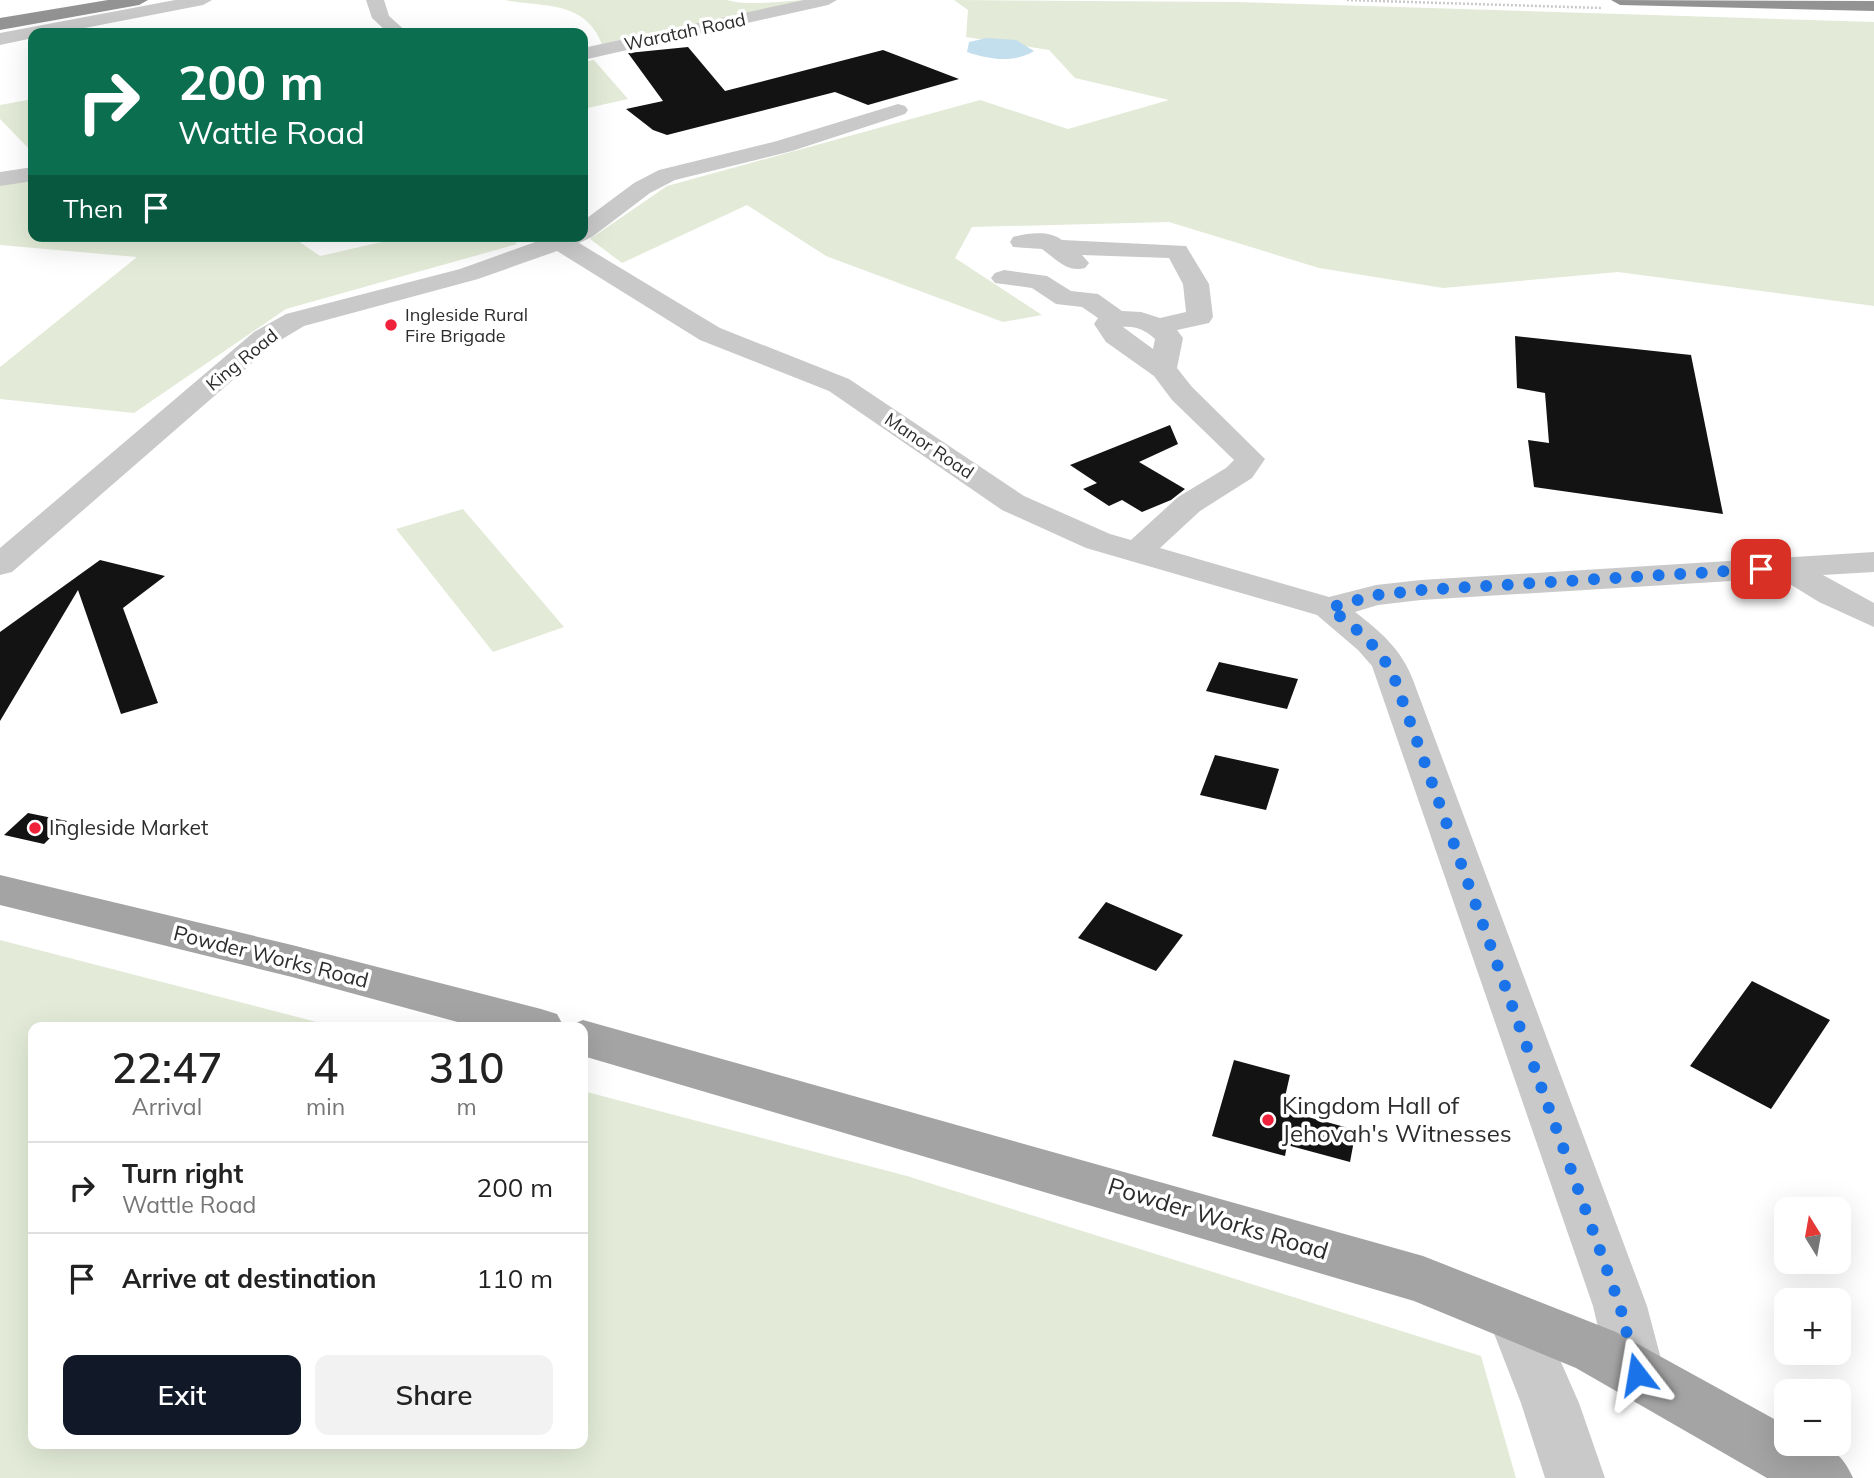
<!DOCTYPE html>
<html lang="en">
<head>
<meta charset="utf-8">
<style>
	:root { --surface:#fff; --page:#f2f2f2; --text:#222; --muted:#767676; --line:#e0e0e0; --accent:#111827 }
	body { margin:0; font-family:Mulish,sans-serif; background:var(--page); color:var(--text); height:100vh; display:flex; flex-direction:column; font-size:26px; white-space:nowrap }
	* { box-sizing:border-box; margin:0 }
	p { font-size:23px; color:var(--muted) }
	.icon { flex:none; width:38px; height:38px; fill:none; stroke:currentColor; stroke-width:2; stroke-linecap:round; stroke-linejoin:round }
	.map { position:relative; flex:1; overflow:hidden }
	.details { position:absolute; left:28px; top:1022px; width:560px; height:427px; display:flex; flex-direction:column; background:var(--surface); border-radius:14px; box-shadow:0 7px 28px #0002 }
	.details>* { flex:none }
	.guide { position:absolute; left:28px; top:28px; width:560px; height:214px; border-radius:14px; box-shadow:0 7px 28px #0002; background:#0b6e4f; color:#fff; overflow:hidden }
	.needle { width:46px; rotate:349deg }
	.fabs { position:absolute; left:1774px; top:1197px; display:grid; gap:14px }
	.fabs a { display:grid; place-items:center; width:77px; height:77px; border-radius:14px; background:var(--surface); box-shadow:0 7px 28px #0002; font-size:35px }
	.pin { position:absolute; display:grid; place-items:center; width:60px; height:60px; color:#fff; margin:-30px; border-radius:14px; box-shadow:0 4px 10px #0006 }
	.me { position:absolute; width:77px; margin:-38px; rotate:346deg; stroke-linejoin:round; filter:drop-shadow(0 0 5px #0008) }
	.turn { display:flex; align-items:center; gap:24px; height:147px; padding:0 35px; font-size:32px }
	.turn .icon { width:91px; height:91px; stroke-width:2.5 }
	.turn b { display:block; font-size:49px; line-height:60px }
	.then { display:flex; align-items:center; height:66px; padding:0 35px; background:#0003; gap:14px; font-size:26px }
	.eta { display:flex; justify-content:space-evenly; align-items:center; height:119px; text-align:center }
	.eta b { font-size:42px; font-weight:600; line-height:49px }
	.button { display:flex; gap:14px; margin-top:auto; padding:14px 35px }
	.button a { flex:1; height:80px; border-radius:14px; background:var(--accent); color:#fff; font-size:28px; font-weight:600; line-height:80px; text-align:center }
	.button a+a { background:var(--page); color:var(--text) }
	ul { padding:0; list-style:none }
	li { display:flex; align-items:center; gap:21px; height:91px; padding:0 35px; border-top:2px solid var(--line) }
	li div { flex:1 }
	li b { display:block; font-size:26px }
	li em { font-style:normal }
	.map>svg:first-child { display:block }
	.green { fill:#e3ebd8 }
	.water { fill:#c3deed }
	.building { fill:#131313 }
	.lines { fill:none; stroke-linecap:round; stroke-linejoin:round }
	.path { stroke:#c9c9c9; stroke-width:2.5; stroke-dasharray:2 2; stroke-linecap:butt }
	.minor { fill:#c9c9c9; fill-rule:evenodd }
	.major { fill:#a4a4a4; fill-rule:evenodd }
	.highway { fill:#939393; fill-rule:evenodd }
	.route { stroke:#1a73e8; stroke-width:12; stroke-dasharray:0 21.6 }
	.poi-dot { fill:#f0223b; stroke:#fff; stroke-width:2.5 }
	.labels { text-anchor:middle; stroke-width:7; stroke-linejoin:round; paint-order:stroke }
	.far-street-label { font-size:18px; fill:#2c2c2c; stroke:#fff }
	.far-poi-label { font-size:18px; fill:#2c2c2c; stroke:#fff; text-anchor:start }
	.poi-label { font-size:21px; fill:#2c2c2c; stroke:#fff; text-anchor:start }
	.street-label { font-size:21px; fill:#2c2c2c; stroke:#fff }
	.near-poi-label { font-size:24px; fill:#2c2c2c; stroke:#fff; text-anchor:start }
	.near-street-label { font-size:24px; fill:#2c2c2c; stroke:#fff }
</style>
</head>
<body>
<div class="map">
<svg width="1874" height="1478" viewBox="0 0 1874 1478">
	<rect width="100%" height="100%" fill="#fff"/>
	<path class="green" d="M505 0H727C750 7 786 0 812 0L602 44C584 0 546 8 505 0Z
		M954 0 1237 2 1874 22V306L1618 272 1443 288 1319 268 1169 222 972 227 955 258 1042 315 1003 322 826 256 747 205 622 263 590 239 667 186 980 100 1068 129 1169 100 1075 78 1049 50 966 37 968 10Z
		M594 60 628 99 583 109V62Z
		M33 99V153L0 119V105Z
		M33 178V236H291L320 256 408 236H509L517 244 286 309 134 413 0 399V367L137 257 0 245V185Z
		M463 509 564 627 493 652 396 529Z
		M0 940 336 1027H33V1444H583V1091L907 1176 1481 1356 1516 1478H0Z"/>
	<path class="water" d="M987 38 1016 40 1034 51C1013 64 988 59 967 52L969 42Z"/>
	<path class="building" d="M688 47 725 91 883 50 959 79 868 105 835 92 667 135 653 130 626 109 663 101 628 53Z
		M1515 336 1691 355 1723 514 1534 487 1528 440 1549 443 1545 393 1517 388Z
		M1170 425 1178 444 1139 462 1185 489 1171 500 1142 512 1122 500 1109 506 1083 489 1097 483 1070 465Z
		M100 560 165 576 123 608 158 703 121 714 78 590 0 721V632Z
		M1219 662 1298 679 1287 709 1206 691Z
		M1215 755 1279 769 1266 810 1200 795Z
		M28 813 67 821 44 844 4 835Z
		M1106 902 1183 935 1156 971 1078 938Z
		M1752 981 1830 1020 1771 1109 1690 1066Z
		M1234 1060 1290 1075 1282 1110 1356 1130 1350 1162 1287 1145 1285 1156 1212 1136Z"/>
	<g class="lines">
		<path class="path" d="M1347 0 1601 8"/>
		<path class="minor" d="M175 0H212L203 5 59 33H33V38L0 45V33Z
			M366 0H384L389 16 408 33H388L372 18Z
			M804 0H837L828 5 583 60V48Z
			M898 104 905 106 908 110 905 114 792 151 675 180 650 193 592 237 579 243 720 328 849 379 1024 496 1110 534 1131 540 1178 497 1226 468 1234 460 1172 400 1154 376 1106 342 1094 324 1098 318 1082 307 1056 304 1032 288 995 283 991 278 995 273 1004 270 1047 276 1071 291 1098 294 1122 311 1141 312 1160 318 1186 312 1183 284 1169 258 1082 255 1089 263 1085 268C1067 273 1056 259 1042 249L1013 247 1010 242 1013 237C1028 233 1049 230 1062 240L1186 246 1209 284 1213 317 1209 323 1177 330 1183 338 1177 368 1192 387 1265 459 1252 478 1200 511 1160 548 1329 597 1376 585 1421 580 1874 552V572L1823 575 1874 603V627L1819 602 1780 578 1421 600 1378 605 1355 612C1380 631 1402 650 1413 680L1647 1306 1665 1374 1657 1392 1637 1400 1617 1392 1609 1374 1593 1306 1372 666 1358 650 1317 615 1086 548 1002 510 829 391 700 340 557 251 478 279 304 326 274 344 12 572 0 575V548L254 332 286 314 460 269 541 240 538 236H583V221L634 183 659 170 777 141ZM1123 327C1136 326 1145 330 1155 339L1153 349Z
			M33 167V181L0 186V172Z
			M1515 1294 1534 1301 1579 1403 1605 1478H1545L1521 1403 1488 1318 1496 1301Z"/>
		<path class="major" d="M0 875 292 945 541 1009 557 1014 564 1027H476L292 977 0 905Z
			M583 1020 1423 1256 1616 1332 1787 1426V1444C1821 1444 1838 1444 1853 1478H1767L1576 1368 1414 1301 583 1056V1027H565Z"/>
		<path class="highway" d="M108 0H148L139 5 0 30V18Z
			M1611 0 1874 1V11L1620 5Z"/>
	</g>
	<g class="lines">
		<path class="route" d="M1637 1374 1620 1306 1395 680C1381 647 1357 629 1329 608L1376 595 1422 590 1761 569"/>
	</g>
	<g class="poi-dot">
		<circle cx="391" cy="325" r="7"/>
		<circle cx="35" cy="828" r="7"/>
		<circle cx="1268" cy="1120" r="7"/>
	</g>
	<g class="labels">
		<g class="far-street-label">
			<text transform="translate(685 32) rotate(-12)" y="6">Waratah Road</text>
			<text transform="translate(242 360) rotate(-39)" y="6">King Road</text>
			<text transform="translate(929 446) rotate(34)" y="6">Manor Road</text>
		</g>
		<g class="far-poi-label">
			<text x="405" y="321">Ingleside Rural<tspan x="405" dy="21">Fire Brigade</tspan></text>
		</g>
		<g class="poi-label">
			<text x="49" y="835">Ingleside Market</text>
		</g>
		<g class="street-label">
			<text transform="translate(271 957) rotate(14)" y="7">Powder Works Road</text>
		</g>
		<g class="near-poi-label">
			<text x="1282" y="1114">Kingdom Hall of<tspan x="1282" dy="28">Jehovah's Witnesses</tspan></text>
		</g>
		<g class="near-street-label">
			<text transform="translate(1218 1219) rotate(17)" y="8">Powder Works Road</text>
		</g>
	</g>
</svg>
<div class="fabs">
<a><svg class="needle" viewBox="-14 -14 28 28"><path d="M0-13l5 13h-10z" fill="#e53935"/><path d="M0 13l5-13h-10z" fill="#767676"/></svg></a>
<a>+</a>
<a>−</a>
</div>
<div class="pin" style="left:1761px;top:569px;background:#d93025"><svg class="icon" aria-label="arrive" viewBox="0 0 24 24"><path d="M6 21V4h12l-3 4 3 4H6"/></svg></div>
<svg class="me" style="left:1637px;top:1374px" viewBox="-20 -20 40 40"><path d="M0-17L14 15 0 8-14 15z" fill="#1a73e8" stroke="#fff" stroke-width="4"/></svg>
<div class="guide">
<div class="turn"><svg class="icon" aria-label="right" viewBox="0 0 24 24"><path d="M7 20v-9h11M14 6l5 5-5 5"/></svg><div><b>200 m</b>Wattle Road</div></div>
<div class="then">Then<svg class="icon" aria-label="arrive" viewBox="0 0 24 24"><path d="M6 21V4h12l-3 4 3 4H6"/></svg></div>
</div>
<section class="details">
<div class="eta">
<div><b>22:47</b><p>Arrival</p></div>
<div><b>4</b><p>min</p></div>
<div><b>310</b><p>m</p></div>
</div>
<ul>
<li><svg class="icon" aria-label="right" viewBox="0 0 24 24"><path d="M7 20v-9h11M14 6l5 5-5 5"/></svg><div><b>Turn right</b><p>Wattle Road</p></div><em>200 m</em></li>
<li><svg class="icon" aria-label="arrive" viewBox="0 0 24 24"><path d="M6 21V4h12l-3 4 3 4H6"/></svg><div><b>Arrive at destination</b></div><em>110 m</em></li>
</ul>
<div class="button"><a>Exit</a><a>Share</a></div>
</section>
</div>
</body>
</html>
